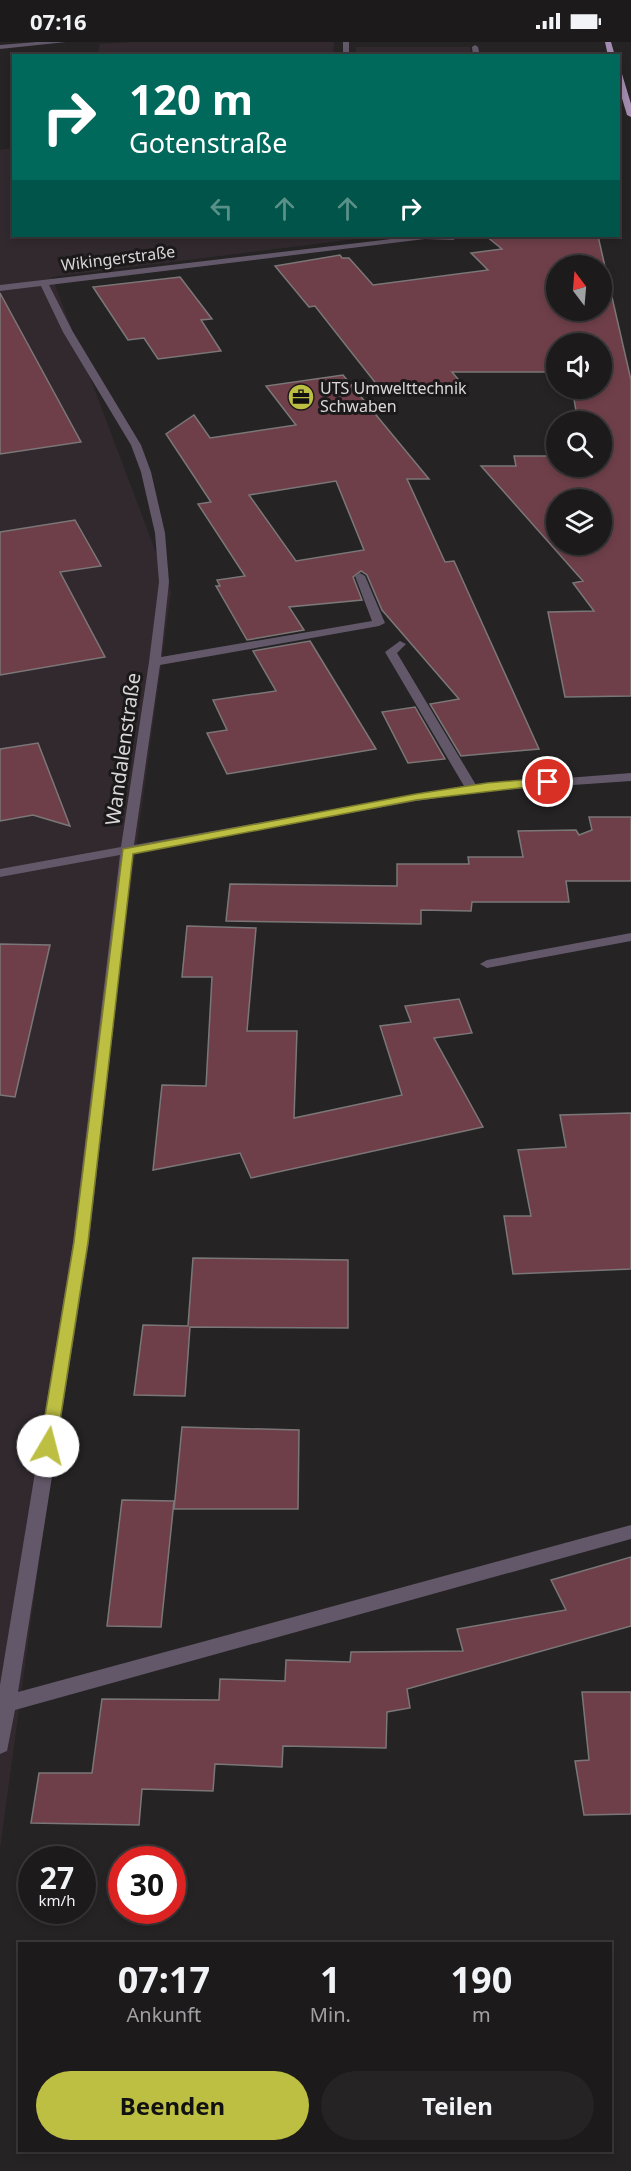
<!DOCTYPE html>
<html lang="de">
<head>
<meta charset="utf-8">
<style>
	:root { --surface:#1c1a1b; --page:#252324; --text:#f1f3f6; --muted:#a0a1a3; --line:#3a383a; --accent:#bdbf43 }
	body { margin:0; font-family:"Noto Sans",sans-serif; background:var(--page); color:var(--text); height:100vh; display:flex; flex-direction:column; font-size:22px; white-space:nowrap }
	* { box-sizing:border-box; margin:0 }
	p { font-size:20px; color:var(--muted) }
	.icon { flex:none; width:33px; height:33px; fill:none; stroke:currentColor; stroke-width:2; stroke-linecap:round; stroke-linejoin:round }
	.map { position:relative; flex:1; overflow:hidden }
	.sheet { position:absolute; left:18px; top:1900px; width:594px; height:210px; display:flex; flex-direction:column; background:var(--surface); border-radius:0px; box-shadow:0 3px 9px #0003,0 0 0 2px var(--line) }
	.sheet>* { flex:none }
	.banner { position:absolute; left:12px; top:12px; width:608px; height:183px; border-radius:0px; box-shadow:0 3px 9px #0003,0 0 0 2px var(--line); background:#00695c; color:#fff; overflow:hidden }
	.needle { width:39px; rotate:344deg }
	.tools { position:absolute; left:546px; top:213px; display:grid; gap:12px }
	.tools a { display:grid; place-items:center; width:66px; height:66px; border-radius:50%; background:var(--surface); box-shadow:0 3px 9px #0003,0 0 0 2px var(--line); font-size:30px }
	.speed { position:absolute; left:18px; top:1804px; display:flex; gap:12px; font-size:30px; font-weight:700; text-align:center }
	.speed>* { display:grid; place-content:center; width:78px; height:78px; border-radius:50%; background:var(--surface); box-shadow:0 3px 9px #0003,0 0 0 2px var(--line); line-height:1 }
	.speed small { font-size:15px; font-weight:400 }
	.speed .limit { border:9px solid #d22; background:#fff; color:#111 }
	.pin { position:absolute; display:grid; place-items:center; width:51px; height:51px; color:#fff; margin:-26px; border:3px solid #fff; border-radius:50%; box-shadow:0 2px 6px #0007 }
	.me { position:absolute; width:66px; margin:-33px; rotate:8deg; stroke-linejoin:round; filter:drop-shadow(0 0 4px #0008) }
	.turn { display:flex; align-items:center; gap:21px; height:126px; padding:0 18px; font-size:27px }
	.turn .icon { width:78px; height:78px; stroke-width:2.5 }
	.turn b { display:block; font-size:42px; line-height:51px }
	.lanes { display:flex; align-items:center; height:57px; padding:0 18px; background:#0003; justify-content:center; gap:30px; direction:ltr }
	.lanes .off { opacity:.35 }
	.eta { display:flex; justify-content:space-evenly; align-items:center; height:102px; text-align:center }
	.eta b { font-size:36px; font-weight:700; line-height:42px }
	.primary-button { display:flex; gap:12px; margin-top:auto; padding:12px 18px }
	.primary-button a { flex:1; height:69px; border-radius:36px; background:var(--accent); color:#111; font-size:24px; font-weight:700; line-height:69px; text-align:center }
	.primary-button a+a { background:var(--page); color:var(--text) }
	.status { display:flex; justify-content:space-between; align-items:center; height:42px; padding:0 30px; background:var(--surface); direction:ltr }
	.status svg { height:16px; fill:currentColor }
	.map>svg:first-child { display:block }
	.built { fill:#31292e }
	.building { fill:#6e3f49; stroke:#7b7778; stroke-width:1.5; fill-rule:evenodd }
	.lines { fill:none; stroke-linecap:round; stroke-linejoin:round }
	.minor { fill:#635869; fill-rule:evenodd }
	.major { fill:#a38caf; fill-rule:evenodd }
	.route { fill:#bdbf43; stroke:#7b7c2c; stroke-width:1.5 }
	.labels { text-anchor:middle; stroke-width:6; stroke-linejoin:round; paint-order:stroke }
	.far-street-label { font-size:16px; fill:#dad8d9; stroke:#1c191b }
	.far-poi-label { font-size:16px; fill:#dad8d9; stroke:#1c191b; text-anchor:start }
	.street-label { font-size:20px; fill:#dad8d9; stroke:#1c191b }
</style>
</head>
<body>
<div class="status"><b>07:16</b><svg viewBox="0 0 49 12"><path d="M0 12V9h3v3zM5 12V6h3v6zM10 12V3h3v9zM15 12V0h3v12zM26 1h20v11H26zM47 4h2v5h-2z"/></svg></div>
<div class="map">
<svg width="631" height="2129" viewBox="0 0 631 2129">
	<rect width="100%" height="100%" fill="#252324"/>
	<path class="built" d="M132 0H334L333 13H97L100 2Z
		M356 5H470V13H355Z
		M13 106 14 194H380L52 235 171 550 0 1807V108Z"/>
	<path class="building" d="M486 194H598L631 338V654L565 655 548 570 594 569 573 541 583 539 481 424H516L514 414H556V424H602V380H578L572 346H602V302H556V330H452L463 343 385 353 315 264 309 265 275 224 340 213 342 216H349L373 243 488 228 471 211 502 207ZM556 224H602V268H556ZM556 458H602V502H556Z
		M180 235 212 277 201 278 221 309 158 317 144 296 128 298 93 245Z
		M0 251 81 400 0 412Z
		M343 333 429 437H407L445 520 454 519 539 707 461 714 430 662 459 657 382 568 367 533 361 529 353 535 362 558 289 565 304 588 247 598 216 544H220L217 538 245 534 198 462 211 460 166 392 194 373 210 396 296 383 266 344ZM336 439 364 508 296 519 249 453Z
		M75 478 101 524 60 530 105 615 0 633V490Z
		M310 599 376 707 227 732 207 691 227 688 213 658 276 649 253 609Z
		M415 665 445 717 408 721 382 670Z
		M38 701 70 784 33 773 0 779V707Z
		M589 775H631V839H566L569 860H472L471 869 421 868V882L226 879 230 842 397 844V822H469L468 815H523L518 789 576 788 579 793 592 788Z
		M187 884 256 886 247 989H297L294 1076 402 1053 380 984 411 980 405 964 459 957 472 991 434 996 483 1085 251 1136 240 1111 153 1128 162 1043 206 1044 212 935H182Z
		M0 902 50 903 15 1055 0 1053Z
		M631 1071V1227L513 1232 504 1174H531L518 1108 566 1105 560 1073Z
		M193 1216 348 1218V1286L190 1285 185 1354 134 1353 143 1283 188 1284Z
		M182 1385 299 1388 298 1467H174Z
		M122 1458 174 1459 161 1585 107 1584Z
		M631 1515V1584L407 1647 410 1666 387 1670 386 1706 283 1704 282 1725 215 1722 213 1749 142 1747 139 1783 31 1781 39 1731H92L102 1657 219 1658 220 1637 285 1639 286 1618 350 1620 351 1610 463 1609 457 1587 566 1568 551 1538Z
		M582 1650H631V1772L584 1773 575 1719 589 1718Z"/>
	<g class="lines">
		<path class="minor" d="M37 0H66L0 7V3Z
			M343 0H349V14H343Z
			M475 3 478 5 480 14H473L472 5Z
			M417 194H453L457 196 453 198 425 197 49 243 73 290 141 403 151 430 165 491 169 540 161 615 372 579 355 534 360 531 365 534 385 581 379 584 160 623 134 803 464 744 385 610 400 599 406 602 397 611 476 743 631 731V739L487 749 416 759 133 811 89 1200 18 1650 631 1483V1497L15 1668 7 1709 0 1712V1643L73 1200 120 813 0 835V827L121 805 149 620 159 540 155 491 141 430 131 403 63 290 41 244 0 249V243Z
			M631 891V899L487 926 480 922 487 918Z"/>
		<path class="major" d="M605 0H611L615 14H608Z
			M618 30 622 32 631 62V75L627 73 618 43Z"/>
	</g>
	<path class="route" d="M548 736 552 737V742L416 758 133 812 88 1200 56 1404 53 1408 48 1410 42 1408 40 1404 74 1200 123 807 416 752 487 741Z"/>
	<defs>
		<symbol id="office-disc" viewBox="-11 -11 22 22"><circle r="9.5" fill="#bdbf43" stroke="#1c191b"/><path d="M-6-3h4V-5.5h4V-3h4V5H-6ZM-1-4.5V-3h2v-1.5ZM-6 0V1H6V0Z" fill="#111"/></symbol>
	</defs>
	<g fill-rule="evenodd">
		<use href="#office-disc" x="286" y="340" width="30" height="30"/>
	</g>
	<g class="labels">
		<g class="far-street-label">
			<text transform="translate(118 216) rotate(-7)" y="6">Wikingerstraße</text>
		</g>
		<g class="far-poi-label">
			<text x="320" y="352">UTS Umwelttechnik<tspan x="320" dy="18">Schwaben</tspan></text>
		</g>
		<g class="street-label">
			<text transform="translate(123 707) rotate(-82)" y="7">Wandalenstraße</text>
		</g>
	</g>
</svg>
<div class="tools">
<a><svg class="needle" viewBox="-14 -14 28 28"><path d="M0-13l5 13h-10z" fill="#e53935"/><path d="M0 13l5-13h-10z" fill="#a0a1a3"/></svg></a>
<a><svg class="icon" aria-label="sound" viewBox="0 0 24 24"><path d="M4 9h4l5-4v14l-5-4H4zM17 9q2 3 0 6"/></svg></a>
<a><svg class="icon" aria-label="search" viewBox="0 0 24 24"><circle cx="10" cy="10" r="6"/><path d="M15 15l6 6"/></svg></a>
<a><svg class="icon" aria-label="layers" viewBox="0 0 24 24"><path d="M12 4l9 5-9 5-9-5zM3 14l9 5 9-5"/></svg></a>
</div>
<div class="speed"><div>27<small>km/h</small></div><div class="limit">30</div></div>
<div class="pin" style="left:548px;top:740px;background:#d93025"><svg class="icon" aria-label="arrive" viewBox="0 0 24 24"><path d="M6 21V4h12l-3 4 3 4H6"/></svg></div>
<svg class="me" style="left:48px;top:1404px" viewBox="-20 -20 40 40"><circle r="19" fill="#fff"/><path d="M0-13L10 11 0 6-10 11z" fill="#bdbf43"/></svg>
<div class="banner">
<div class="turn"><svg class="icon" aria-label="right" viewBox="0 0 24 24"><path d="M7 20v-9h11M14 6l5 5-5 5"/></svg><div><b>120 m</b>Gotenstraße</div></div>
<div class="lanes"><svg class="icon off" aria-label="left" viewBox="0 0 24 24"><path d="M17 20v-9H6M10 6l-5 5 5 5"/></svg><svg class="icon off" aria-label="ahead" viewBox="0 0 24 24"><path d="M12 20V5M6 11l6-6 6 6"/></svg><svg class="icon off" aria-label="ahead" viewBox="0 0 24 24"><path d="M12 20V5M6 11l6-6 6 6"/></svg><svg class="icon" aria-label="right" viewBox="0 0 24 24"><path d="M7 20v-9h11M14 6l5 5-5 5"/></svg></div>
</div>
<section class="sheet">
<div class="eta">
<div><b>07:17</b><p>Ankunft</p></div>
<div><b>1</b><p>Min.</p></div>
<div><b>190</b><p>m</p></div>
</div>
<div class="primary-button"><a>Beenden</a><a>Teilen</a></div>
</section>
</div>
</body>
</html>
